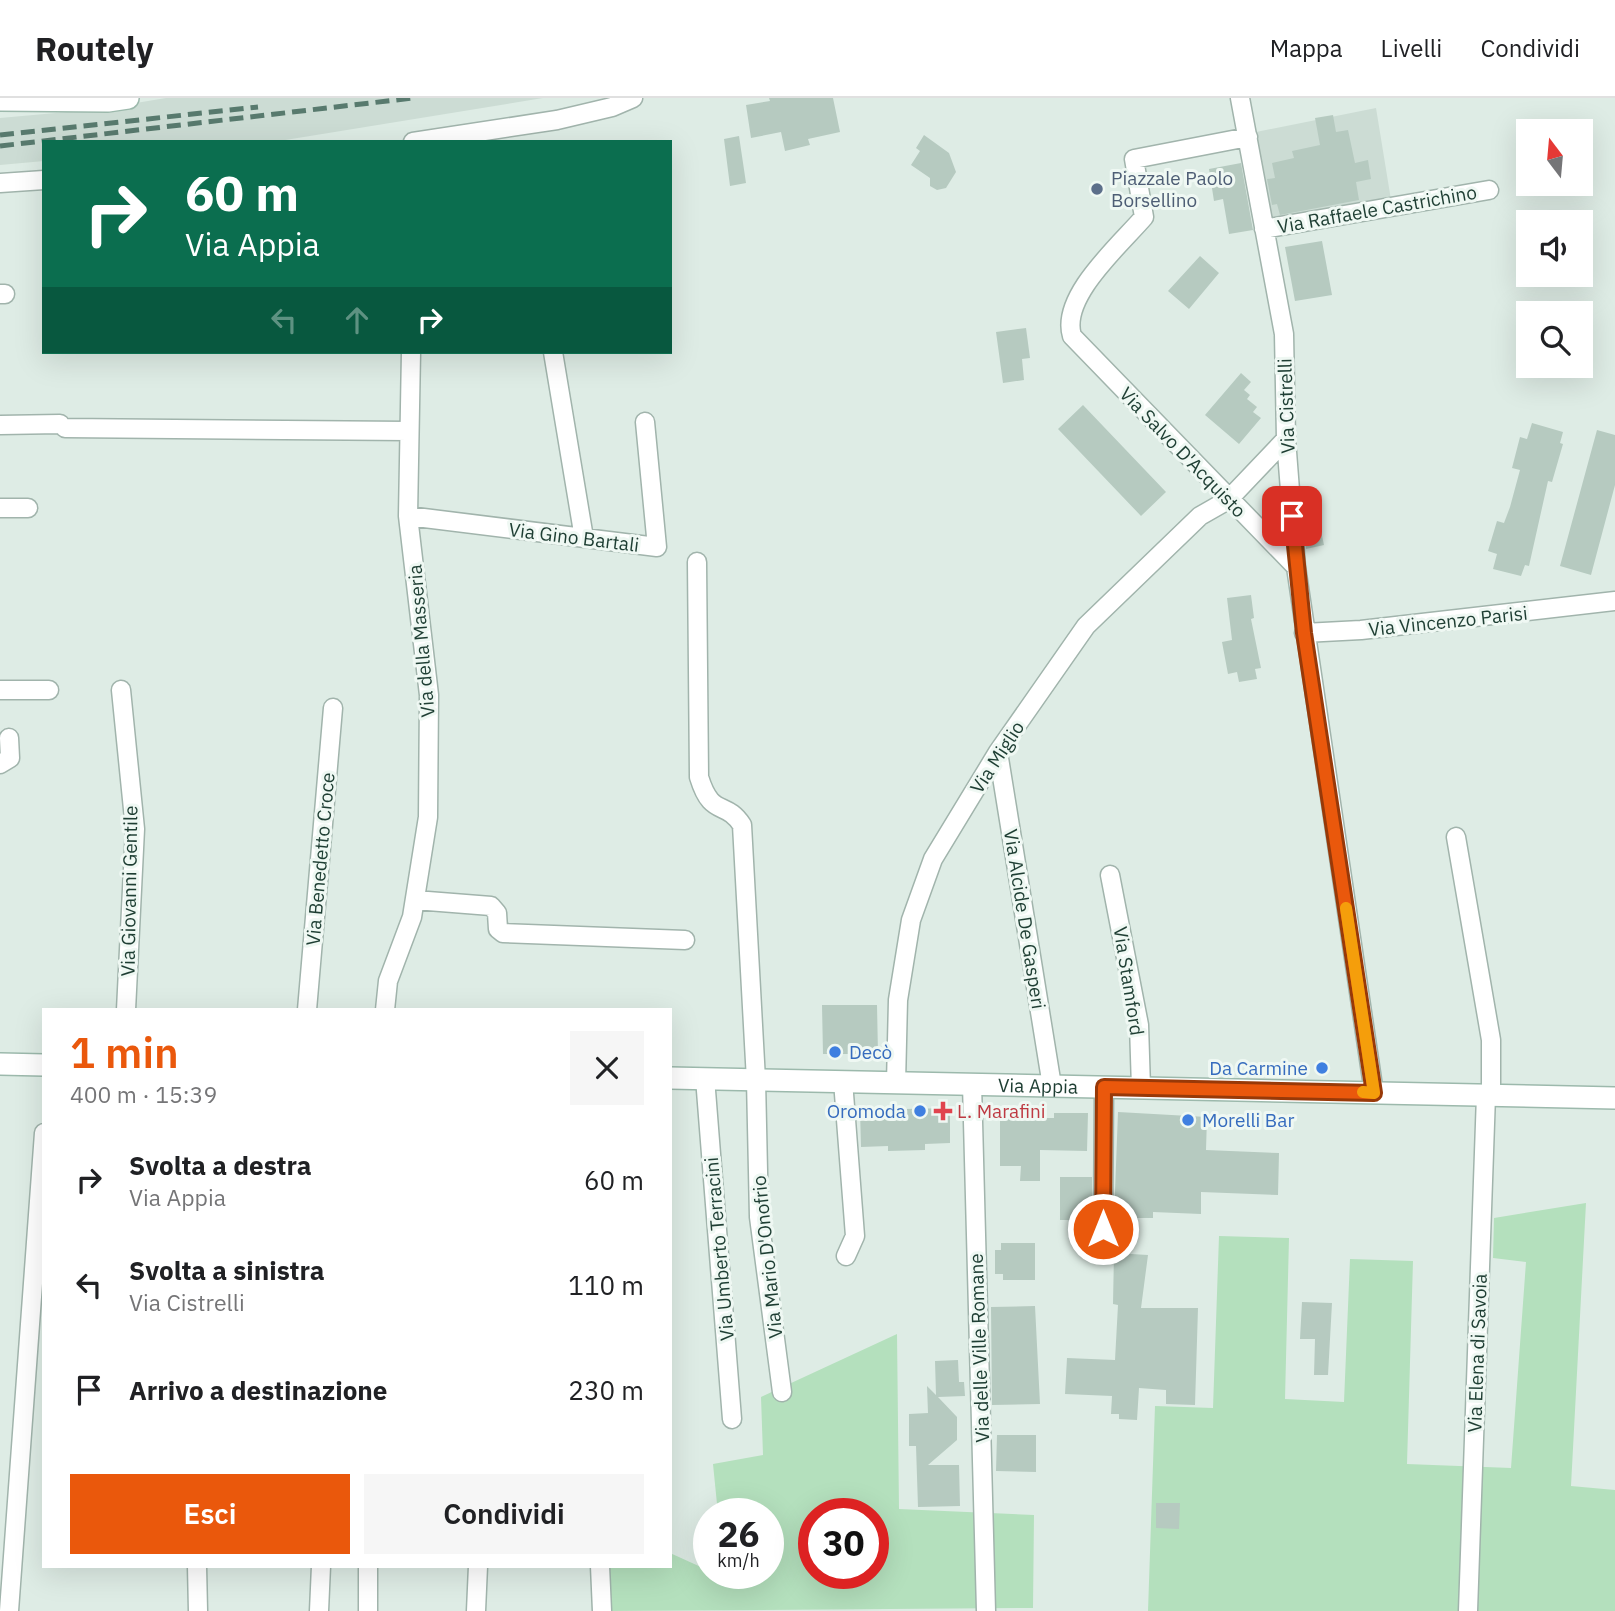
<!DOCTYPE html>
<html lang="it">
<head>
<meta charset="utf-8">
<style>
	:root { --surface:#fff; --page:#f6f6f6; --text:#202124; --muted:#757577; --line:#e0e0e0; --accent:#ea580c }
	body { margin:0; font-family:"IBM Plex Sans",sans-serif; background:var(--page); color:var(--text); height:100vh; display:flex; flex-direction:column; font-size:26px; white-space:nowrap }
	* { box-sizing:border-box; margin:0 }
	p { font-size:23px; color:var(--muted) }
	.icon { flex:none; width:38px; height:38px; fill:none; stroke:currentColor; stroke-width:2; stroke-linecap:round; stroke-linejoin:round }
	.map { position:relative; flex:1; overflow:hidden }
	.sheet { position:absolute; left:42px; top:910px; width:630px; height:560px; display:flex; flex-direction:column; background:var(--surface); border-radius:0px; box-shadow:0 7px 28px #0002 }
	.sheet>* { flex:none }
	.guide { position:absolute; left:42px; top:42px; width:630px; height:214px; border-radius:0px; box-shadow:0 7px 28px #0002; background:#0b6e4f; color:#fff; overflow:hidden }
	.needle { width:46px; rotate:344deg }
	.fabs { position:absolute; left:1516px; top:21px; display:grid; gap:14px }
	.fabs a { display:grid; place-items:center; width:77px; height:77px; border-radius:0px; background:var(--surface); box-shadow:0 7px 28px #0002; font-size:35px }
	.speed { position:absolute; left:693px; top:1400px; display:flex; gap:14px; font-size:35px; font-weight:700; text-align:center }
	.speed>* { display:grid; place-content:center; width:91px; height:91px; border-radius:50%; background:var(--surface); box-shadow:0 7px 28px #0002; line-height:1 }
	.speed small { font-size:18px; font-weight:400 }
	.speed .limit { border:10px solid #d22; background:#fff; color:#111 }
	.pin { position:absolute; display:grid; place-items:center; width:60px; height:60px; color:#fff; margin:-30px; border-radius:14px; box-shadow:0 4px 10px #0006 }
	.me { position:absolute; width:77px; margin:-38px; rotate:0deg; stroke-linejoin:round; filter:drop-shadow(0 0 5px #0008) }
	.turn { display:flex; align-items:center; gap:24px; height:147px; padding:0 28px; font-size:32px }
	.turn .icon { width:91px; height:91px; stroke-width:2.5 }
	.turn b { display:block; font-size:49px; line-height:60px }
	.lanes { display:flex; align-items:center; height:66px; padding:0 28px; background:#0003; justify-content:center; gap:35px; direction:ltr }
	.lanes .off { opacity:.35 }
	.round { display:grid; place-items:center; flex:none; width:74px; height:74px; border-radius:0px; background:var(--page) }
	.head { display:flex; align-items:center; justify-content:space-between; height:119px; padding:0 28px }
	h1 { font-size:42px; font-weight:600; line-height:52px; color:var(--accent) }
	.cta { display:flex; gap:14px; margin-top:auto; padding:14px 28px }
	.cta a { flex:1; height:80px; border-radius:0px; background:var(--accent); color:#fff; font-size:28px; font-weight:600; line-height:80px; text-align:center }
	.cta a+a { background:var(--page); color:var(--text) }
	ul { padding:0; list-style:none }
	li { display:flex; align-items:center; gap:21px; height:105px; padding:0 28px }
	li div { flex:1 }
	li b { display:block; font-size:26px }
	li em { font-style:normal }
	header { display:flex; align-items:center; gap:42px; box-sizing:border-box; height:98px; padding:0 35px; background:var(--surface); border-bottom:2px solid var(--line) }
	header strong { font-size:33px }
	nav { display:flex; gap:38px; margin-inline-start:auto; font-size:24px }
	.map>svg:first-child { display:block }
	.built { fill:#ccdcd4 }
	.green { fill:#b4e0bd; fill-rule:evenodd }
	.building { fill:#b6cac0 }
	.lines { fill:none; stroke-linecap:round; stroke-linejoin:round }
	.street-casing { stroke:#a1b4ac; stroke-width:21 }
	.secondary-casing { stroke:#9cb9ac; stroke-width:24 }
	.street { stroke:#fff; stroke-width:18 }
	.secondary { stroke:#fff; stroke-width:21 }
	.rail { stroke:#587a6e; stroke-width:5; stroke-dasharray:14 7; stroke-linecap:butt }
	.route-casing { stroke:#983908; stroke-width:18 }
	.route { stroke:#ea580c; stroke-width:12 }
	.slow { stroke:#f59e0b; stroke-width:12 }
	.service-dot { fill:#5c6f8a; stroke:#eff8f3; stroke-width:2.5 }
	.shop-dot { fill:#3f7fe0; stroke:#eff8f3; stroke-width:2.5 }
	.health-dot { fill:#e0444e; stroke:#eff8f3; stroke-width:2.5 }
	.labels { text-anchor:middle; stroke-width:6; stroke-linejoin:round; paint-order:stroke }
	.service-label { font-size:19px; fill:#4e5e75; stroke:#eff8f3; text-anchor:start }
	.street-label { font-size:19px; fill:#1e3e33; stroke:#eff8f3 }
	.shop-label { font-size:19px; fill:#366cbe; stroke:#eff8f3; text-anchor:start }
	.health-label { font-size:19px; fill:#be3a42; stroke:#eff8f3; text-anchor:start }
</style>
</head>
<body>
<header>
<strong>Routely</strong>
<nav><a>Mappa</a><a>Livelli</a><a>Condividi</a></nav>
</header>
<div class="map">
<svg width="1615" height="1513" viewBox="0 0 1615 1513">
	<rect width="100%" height="100%" fill="#deece5"/>
	<path class="built" d="M166 0H543L273 44H44V63L0 67V20L100 11Z
		M1376 10 1391 102 1272 123 1256 34Z"/>
	<path class="green" d="M1586 1105 1571 1388 1615 1392V1513H1148L1155 1308 1213 1310 1219 1138 1289 1140 1285 1301 1344 1304 1350 1161 1413 1163 1407 1366 1511 1370 1526 1164 1493 1160 1494 1120Z
		M897 1236 899 1411 1034 1417 1033 1510 608 1513 605 1468H670V1455L723 1479V1475H768V1416H718L713 1366 763 1357 761 1299ZM814 1416H873V1475H814Z"/>
	<path class="building" d="M769 0H833L840 34 808 41 810 47 785 53 781 34 751 40 746 7 770 3Z
		M1333 17 1336 34 1348 32 1355 65 1368 62 1371 81 1356 84 1359 102 1280 117 1277 106 1272 107 1267 81 1275 80 1272 65 1294 60 1292 53 1320 47 1315 20Z
		M924 37 949 55 956 74 946 90 937 92 930 88V80L911 67 920 53 916 50Z
		M739 38 746 85 730 88 724 41Z
		M1241 65 1253 132 1229 136 1223 101 1214 103 1209 71Z
		M1322 143 1332 197 1295 203 1285 149Z
		M1200 158 1219 175 1189 211 1168 193Z
		M1026 230 1030 260 1022 261 1024 282 1003 285 996 234Z
		M1241 275 1251 284 1244 292 1250 297 1247 301 1257 309 1253 314 1261 320 1239 346 1205 317Z
		M1083 307 1166 394 1141 418 1058 331Z
		M1532 325 1563 334 1560 345 1563 346 1552 384 1548 383 1529 468 1525 467 1521 478 1493 471 1497 456 1488 453 1497 423 1504 425 1510 409 1520 372 1512 370 1520 339 1527 341Z
		M1597 332 1615 337V387L1591 477 1560 468Z
		M1317 414 1324 447 1306 451 1303 417Z
		M1251 497 1254 520 1251 521 1261 570 1255 571 1257 581 1239 584 1237 574 1228 576 1222 544 1232 542 1227 500Z
		M822 907H877L878 956H823Z
		M950 1010V1045L925 1046V1052L888 1053V1048L861 1049 860 1012Z
		M1118 1014 1207 1019 1206 1052 1279 1055 1278 1097 1201 1094V1116L1153 1114V1120H1114Z
		M1054 1015H1088L1087 1053 1040 1052V1083H1020L1021 1068H1000V1020H1054Z
		M1060 1079H1092V1122H1060Z
		M1001 1145H1035V1182H1003V1176H995V1152H1001Z
		M1114 1155 1148 1157 1141 1210H1198L1195 1307 1166 1306V1292L1139 1290 1137 1322 1119 1321V1316H1111L1112 1298 1065 1296 1067 1260 1115 1262 1118 1207 1113 1206Z
		M1302 1204 1332 1205 1328 1277H1314L1315 1241H1300Z
		M1035 1208 1040 1306 992 1307 991 1209Z
		M958 1262 959 1284H964L965 1298 938 1299 957 1319V1342L928 1367H959L960 1408 918 1409 916 1348H909V1316L928 1315 927 1288 936 1297 935 1263Z
		M997 1337H1036V1374L996 1373Z
		M1156 1405H1180L1179 1431 1156 1430Z"/>
	<g class="lines">
		<defs>
			<path id="street" d="M1240 0 1284 236 1286 341 1296 469 1374 995
				M1248 39 1134 61 1144 119C1119 148 1060 199 1072 238L1296 469
				M413 44 557 22 612 9 633 0
				M0 85 44 82
				M1264 131 1489 92
				M0 196H5
				M553 254 584 440
				M0 327 60 326
				M65 330 408 333
				M0 410H28
				M408 418 657 449 645 324
				M697 464 699 679C712 721 725 701 742 727L756 982 759 1119 782 1294
				M1304 535 1361 532 1615 503
				M0 592H49
				M121 592 135 731 126 912
				M998 654 1052 988
				M0 666 10 660 9 640
				M1456 739 1491 942V997
				M1110 777 1139 927 1141 990
				M415 802 491 808 497 815 498 831 503 835 685 842
				M307 912 333 610
				M385 912 388 883 412 819 428 719 429 597 408 418 411 254
				M705 980 732 1321
				M843 983 855 1138 846 1158
				M896 985 898 902 911 822 933 761 998 654 1086 528 1200 418 1228 402 1286 341
				M972 986 986 1513
				M1103 1131 1104 989
				M197 1468 198 1513
				M600 1468 602 1513
				M9 1513 44 1035
				M319 1513 321 1468
				M368 1513V1468
				M476 1513 478 1468
				M1468 1513 1486 997"/>
			<g id="secondary">
				<path d="M0 2 108 3 128 0"/>
				<path d="M0 966 44 967"/>
				<path id="s1" d="M670 980 1615 1000"/>
			</g>
		</defs>
		<use href="#street" class="street-casing"/>
		<use href="#secondary" class="secondary-casing"/>
		<use href="#street" class="street"/>
		<use href="#secondary" class="secondary"/>
		<path class="rail" d="M0 37 258 9
			M0 48 413 0"/>
	</g>
	<g class="lines">
		<defs>
			<path id="route" d="M1103 1131 1104 989 1374 995 1304 535 1292 418"/>
		</defs>
		<use href="#route" class="route-casing"/>
		<use href="#route" class="route"/>
		<path class="slow" d="M1346 810 1374 995 1363 994"/>
	</g>
	<circle class="service-dot" cx="1097" cy="91" r="7"/>
	<g class="shop-dot">
		<circle cx="835" cy="954" r="7"/>
		<circle cx="1322" cy="970" r="7"/>
		<circle cx="920" cy="1013" r="7"/>
		<circle cx="1188" cy="1022" r="7"/>
	</g>
	<path class="health-dot" d="M939.5 1002.5h7v7h7v7h-7v7h-7v-7h-7v-7h7z"/>
	<g class="labels">
		<g class="service-label">
			<text x="1111" y="87">Piazzale Paolo<tspan x="1111" dy="22">Borsellino</tspan></text>
		</g>
		<g class="street-label">
			<text transform="translate(1377 111) rotate(-10)" y="7">Via Raffaele Castrichino</text>
			<text transform="translate(1286 308) rotate(-92)" y="7">Via Cistrelli</text>
			<text transform="translate(1183 354) rotate(46)" y="7">Via Salvo D'Acquisto</text>
			<text transform="translate(574 439) rotate(7)" y="7">Via Gino Bartali</text>
			<text transform="translate(1448 523) rotate(-6)" y="7">Via Vincenzo Parisi</text>
			<text transform="translate(421 543) rotate(-95)" y="7">Via della Masseria</text>
			<text transform="translate(997 659) rotate(-57)" y="7">Via Miglio</text>
			<text transform="translate(320 761) rotate(-85)" y="7">Via Benedetto Croce</text>
			<text transform="translate(129 793) rotate(-89)" y="7">Via Giovanni Gentile</text>
			<text transform="translate(1025 821) rotate(81)" y="7">Via Alcide De Gasperi</text>
			<text transform="translate(1129 883) rotate(81)" y="7">Via Stamford</text>
			<text dy="7" stroke="none"><textPath href="#s1" startOffset="368">Via Appia</textPath></text>
			<text transform="translate(719 1151) rotate(-95)" y="7">Via Umberto Terracini</text>
			<text transform="translate(767 1159) rotate(-96)" y="7">Via Mario D'Onofrio</text>
			<text transform="translate(979 1250) rotate(-92)" y="7">Via delle Ville Romane</text>
			<text transform="translate(1477 1255) rotate(-88)" y="7">Via Elena di Savoia</text>
		</g>
		<g class="shop-label">
			<text x="849" y="961">Decò</text>
			<text x="1308" y="977" text-anchor="end">Da Carmine</text>
			<text x="906" y="1020" text-anchor="end">Oromoda</text>
			<text x="1202" y="1029">Morelli Bar</text>
		</g>
		<g class="health-label">
			<text x="957" y="1020">L. Marafini</text>
		</g>
	</g>
</svg>
<div class="fabs">
<a><svg class="needle" viewBox="-14 -14 28 28"><path d="M0-13l5 13h-10z" fill="#e53935"/><path d="M0 13l5-13h-10z" fill="#757577"/></svg></a>
<a><svg class="icon" aria-label="sound" viewBox="0 0 24 24"><path d="M4 9h4l5-4v14l-5-4H4zM17 9q2 3 0 6"/></svg></a>
<a><svg class="icon" aria-label="search" viewBox="0 0 24 24"><circle cx="10" cy="10" r="6"/><path d="M15 15l6 6"/></svg></a>
</div>
<div class="speed"><div>26<small>km/h</small></div><div class="limit">30</div></div>
<div class="pin" style="left:1292px;top:418px;background:#d93025"><svg class="icon" aria-label="arrive" viewBox="0 0 24 24"><path d="M6 21V4h12l-3 4 3 4H6"/></svg></div>
<svg class="me" style="left:1103px;top:1131px" viewBox="-20 -20 40 40"><circle r="17" fill="#ea580c" stroke="#fff" stroke-width="3"/><path d="M0-11L8 9 0 5-8 9z" fill="#fff"/></svg>
<div class="guide">
<div class="turn"><svg class="icon" aria-label="right" viewBox="0 0 24 24"><path d="M7 20v-9h11M14 6l5 5-5 5"/></svg><div><b>60 m</b>Via Appia</div></div>
<div class="lanes"><svg class="icon off" aria-label="left" viewBox="0 0 24 24"><path d="M17 20v-9H6M10 6l-5 5 5 5"/></svg><svg class="icon off" aria-label="ahead" viewBox="0 0 24 24"><path d="M12 20V5M6 11l6-6 6 6"/></svg><svg class="icon" aria-label="right" viewBox="0 0 24 24"><path d="M7 20v-9h11M14 6l5 5-5 5"/></svg></div>
</div>
<section class="sheet">
<div class="head"><div><h1>1 min</h1><p>400 m · 15:39</p></div><a class="round"><svg class="icon" aria-label="close" viewBox="0 0 24 24"><path d="M6 6l12 12M18 6L6 18"/></svg></a></div>
<ul>
<li><svg class="icon" aria-label="right" viewBox="0 0 24 24"><path d="M7 20v-9h11M14 6l5 5-5 5"/></svg><div><b>Svolta a destra</b><p>Via Appia</p></div><em>60 m</em></li>
<li><svg class="icon" aria-label="left" viewBox="0 0 24 24"><path d="M17 20v-9H6M10 6l-5 5 5 5"/></svg><div><b>Svolta a sinistra</b><p>Via Cistrelli</p></div><em>110 m</em></li>
<li><svg class="icon" aria-label="arrive" viewBox="0 0 24 24"><path d="M6 21V4h12l-3 4 3 4H6"/></svg><div><b>Arrivo a destinazione</b></div><em>230 m</em></li>
</ul>
<div class="cta"><a>Esci</a><a>Condividi</a></div>
</section>
</div>
</body>
</html>
